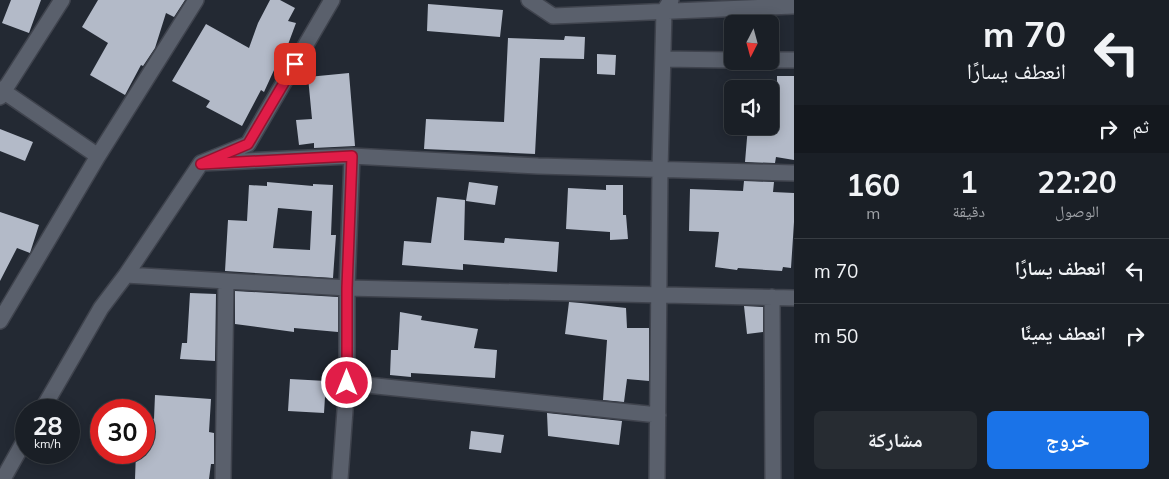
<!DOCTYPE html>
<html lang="ar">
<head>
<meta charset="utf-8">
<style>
	:root { --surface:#1a1f26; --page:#272c32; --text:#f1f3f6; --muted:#9fa2a7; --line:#383d43; --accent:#1a73e8 }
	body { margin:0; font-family:Mulish,"Noto Naskh Arabic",sans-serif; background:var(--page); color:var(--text); direction:rtl; height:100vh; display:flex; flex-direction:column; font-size:19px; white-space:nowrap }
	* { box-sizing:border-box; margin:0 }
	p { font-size:16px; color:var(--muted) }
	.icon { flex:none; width:28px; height:28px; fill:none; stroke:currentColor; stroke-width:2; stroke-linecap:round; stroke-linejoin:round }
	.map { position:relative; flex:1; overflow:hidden; direction:ltr }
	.details { display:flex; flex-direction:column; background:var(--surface); width:375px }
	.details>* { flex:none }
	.banner { background:#1a1f26; color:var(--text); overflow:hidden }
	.needle { width:32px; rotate:186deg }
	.tools { position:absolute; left:724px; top:15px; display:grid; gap:10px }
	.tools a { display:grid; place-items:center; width:55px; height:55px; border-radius:8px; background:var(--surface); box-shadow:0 2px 12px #0003,0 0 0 1px var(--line); font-size:25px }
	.speed { position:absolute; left:15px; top:399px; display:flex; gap:10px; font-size:25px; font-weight:700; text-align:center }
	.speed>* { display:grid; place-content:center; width:65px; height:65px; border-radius:50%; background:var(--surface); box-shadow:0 2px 12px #0003,0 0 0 1px var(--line); line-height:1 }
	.speed small { font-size:12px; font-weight:400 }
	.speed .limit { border:8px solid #d22; background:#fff; color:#111 }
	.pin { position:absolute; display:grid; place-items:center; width:42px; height:42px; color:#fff; margin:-21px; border-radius:10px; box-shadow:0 2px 8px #0006 }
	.me { position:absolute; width:55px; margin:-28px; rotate:0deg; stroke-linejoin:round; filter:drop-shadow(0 0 4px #0008) }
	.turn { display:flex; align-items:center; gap:18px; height:105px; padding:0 20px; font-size:22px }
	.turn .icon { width:65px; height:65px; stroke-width:2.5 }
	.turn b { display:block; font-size:35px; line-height:42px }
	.then { display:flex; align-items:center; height:48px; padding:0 20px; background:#0003; gap:10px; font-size:19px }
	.eta { display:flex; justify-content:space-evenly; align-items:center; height:85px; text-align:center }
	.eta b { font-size:30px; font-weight:700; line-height:35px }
	.cta { display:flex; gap:10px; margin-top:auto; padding:10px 20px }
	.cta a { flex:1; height:58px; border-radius:8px; background:var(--accent); color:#fff; font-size:20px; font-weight:700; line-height:58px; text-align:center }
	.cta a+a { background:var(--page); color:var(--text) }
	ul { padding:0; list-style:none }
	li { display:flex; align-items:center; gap:15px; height:65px; padding:0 20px; border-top:1px solid var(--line) }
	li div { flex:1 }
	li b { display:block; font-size:19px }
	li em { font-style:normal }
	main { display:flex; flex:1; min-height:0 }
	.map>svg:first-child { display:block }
	.building { fill:#b3bac8; fill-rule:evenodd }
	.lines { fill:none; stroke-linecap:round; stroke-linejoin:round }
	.street-casing { stroke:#3f434d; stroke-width:18 }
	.street { stroke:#5a606c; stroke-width:15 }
	.route-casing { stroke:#92132f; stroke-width:12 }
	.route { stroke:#e11d48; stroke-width:9 }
</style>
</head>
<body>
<main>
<section class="details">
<div class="banner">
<div class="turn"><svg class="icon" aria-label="left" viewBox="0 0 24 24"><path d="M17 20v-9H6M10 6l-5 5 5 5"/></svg><div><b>70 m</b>انعطف يسارًا</div></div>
<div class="then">ثم<svg class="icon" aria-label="right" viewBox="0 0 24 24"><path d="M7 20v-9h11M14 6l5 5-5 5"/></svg></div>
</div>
<div class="eta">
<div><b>22:20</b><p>الوصول</p></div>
<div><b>1</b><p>دقيقة</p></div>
<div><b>160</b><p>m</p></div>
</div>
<ul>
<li><svg class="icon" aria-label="left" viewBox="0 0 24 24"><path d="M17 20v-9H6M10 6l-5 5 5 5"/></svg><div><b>انعطف يسارًا</b></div><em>70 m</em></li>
<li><svg class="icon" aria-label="right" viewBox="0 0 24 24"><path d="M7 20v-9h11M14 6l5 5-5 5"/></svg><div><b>انعطف يمينًا</b></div><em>50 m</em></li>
</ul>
<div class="cta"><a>خروج</a><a>مشاركة</a></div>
</section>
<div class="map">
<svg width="794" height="479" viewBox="0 0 794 479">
	<rect width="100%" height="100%" fill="#232933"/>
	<path class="building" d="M11 0H41L29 33 2 23Z
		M98 0H185L174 17 166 13 155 48 143 66 141 65 125 95 90 75 108 43 82 27Z
		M270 0H280L295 8 288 21 296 23 283 58 280 57 264 92 261 90 242 126 206 107 210 101 172 81 206 24 249 48 258 23Z
		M428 4 503 10 500 37 427 31Z
		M565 36 585 37 584 59 540 58 535 154 424 149 426 119 504 122 508 38 564 40Z
		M597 54 616 55 615 75 597 74Z
		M349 73 355 146 314 148V143L299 145 296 120 312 119 308 77Z
		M777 76H794V160L776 157 775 163 745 162 748 126H770V82L777 83Z
		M0 129 33 142 25 161 0 151Z
		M744 181 774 182 773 192 794 193V222L791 268 783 267 782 271 738 268 737 270 715 267 719 232 689 231 690 189 743 191Z
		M267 182 313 186V184L333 185 331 235H336L333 278 225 271 228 220 247 221 249 185 267 186ZM278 208 312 211 310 250 273 248Z
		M469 182 498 186 495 205 466 201Z
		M606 185H623V215H626L628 239 610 240V232L566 229 568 188 606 190Z
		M437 197 465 200 464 240 504 243 505 238 559 242 557 272 463 264V270L402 265 404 241 431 243Z
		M0 212 39 225 30 253 17 248 0 281Z
		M235 291 338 297V332L294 328V332L235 324Z
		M190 293 216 294 215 361 180 359 182 343H187Z
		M569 302 581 303 626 308 627 328H649V381L627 379 624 402 603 400 607 340 565 334Z
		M744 306 763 307V332L747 334Z
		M400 312 422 316 421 320 478 329 474 348 497 350 495 378 411 373V377L390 375 391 350H398Z
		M290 379 326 381 324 413 288 411Z
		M155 395 211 399 209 432 214 433V464H211L209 479H135L136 452H144V429H150L151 418 154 419Z
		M547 413 622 421 619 445 548 436Z
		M471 431 504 435 501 453 469 449Z"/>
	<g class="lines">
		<defs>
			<path id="street" d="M529 0 553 16 794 6
				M663 59 732 60
				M770 60H794
				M0 89 98 156
				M0 97 62 0
				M201 163 352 156 538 166 794 173
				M126 275 347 288 794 298
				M772 297 773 479
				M0 321 98 156 196 0
				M347 383 658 415
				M42 410 101 308 126 275 201 163 248 144 332 0
				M3 479 26 438
				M223 479 226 281
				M340 479 347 383V288L352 156
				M657 479 660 169 664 11 671 0"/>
		</defs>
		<use href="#street" class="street-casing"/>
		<use href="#street" class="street"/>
	</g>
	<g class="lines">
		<defs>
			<path id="route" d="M295 64 248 144 201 164 352 156 347 288V383"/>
		</defs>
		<use href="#route" class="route-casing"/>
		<use href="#route" class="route"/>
	</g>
</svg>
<div class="tools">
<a><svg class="needle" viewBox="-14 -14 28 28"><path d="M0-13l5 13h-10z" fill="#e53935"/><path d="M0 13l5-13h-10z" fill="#9fa2a7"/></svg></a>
<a><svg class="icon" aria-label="sound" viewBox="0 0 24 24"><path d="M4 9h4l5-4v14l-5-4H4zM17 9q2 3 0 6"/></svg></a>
</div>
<div class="speed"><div>28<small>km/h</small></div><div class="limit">30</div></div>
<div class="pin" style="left:295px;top:64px;background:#d93025"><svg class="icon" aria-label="arrive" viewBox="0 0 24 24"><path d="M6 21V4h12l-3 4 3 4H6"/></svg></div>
<svg class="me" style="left:347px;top:383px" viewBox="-20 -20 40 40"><circle r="17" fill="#e11d48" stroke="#fff" stroke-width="3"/><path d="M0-11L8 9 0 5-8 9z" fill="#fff"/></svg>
</div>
</main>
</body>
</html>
